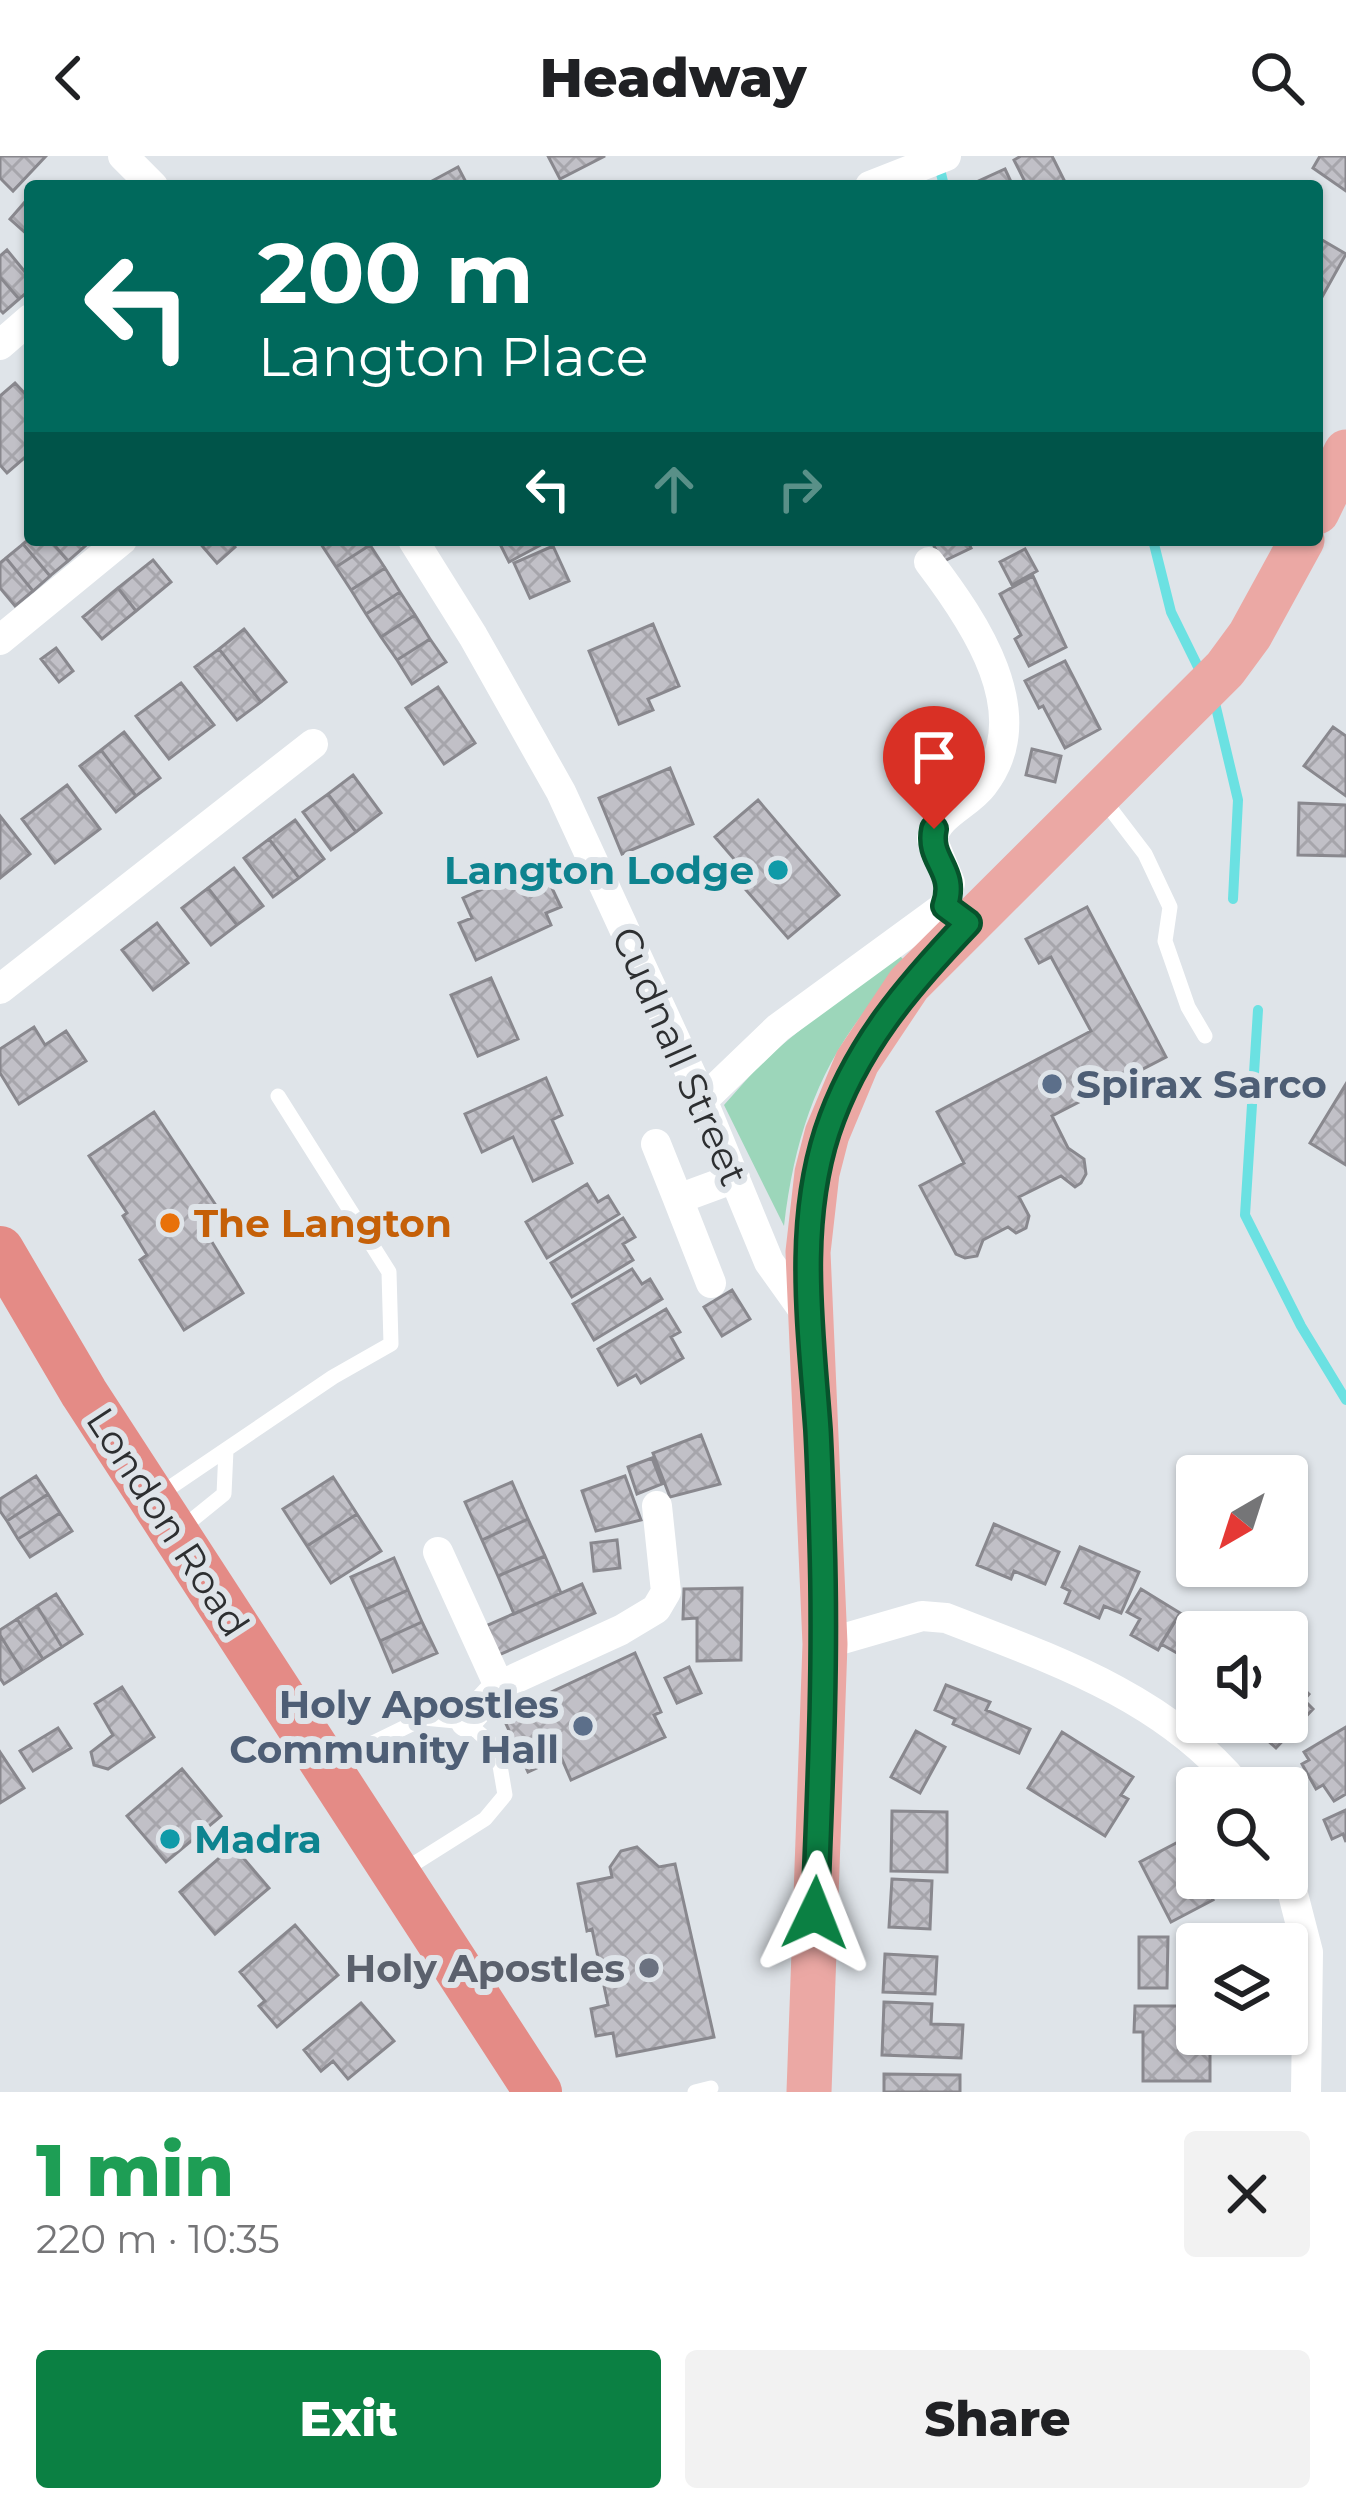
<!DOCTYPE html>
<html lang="en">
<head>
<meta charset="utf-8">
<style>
	:root { --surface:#fff; --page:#f2f2f2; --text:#202124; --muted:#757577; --accent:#0b8043 }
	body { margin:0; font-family:Montserrat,sans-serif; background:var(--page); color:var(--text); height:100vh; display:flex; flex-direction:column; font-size:45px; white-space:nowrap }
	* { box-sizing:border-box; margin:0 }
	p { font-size:39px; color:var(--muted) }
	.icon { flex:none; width:66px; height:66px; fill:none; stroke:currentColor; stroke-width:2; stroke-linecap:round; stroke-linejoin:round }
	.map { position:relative; height:1936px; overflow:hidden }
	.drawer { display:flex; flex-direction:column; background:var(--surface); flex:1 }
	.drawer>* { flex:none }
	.hud { position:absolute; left:24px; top:24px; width:1299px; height:366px; border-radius:12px; box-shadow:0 3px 9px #0004; background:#00695c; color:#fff; overflow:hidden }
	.needle { width:78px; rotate:219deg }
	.controls { position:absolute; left:1176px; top:1299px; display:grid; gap:24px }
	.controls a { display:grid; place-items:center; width:132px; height:132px; border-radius:12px; background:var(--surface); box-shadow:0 3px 9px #0004; font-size:60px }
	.pin { position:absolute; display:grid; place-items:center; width:102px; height:102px; color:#fff; margin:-123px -51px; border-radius:50% 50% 50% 0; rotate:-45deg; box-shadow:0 0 12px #0007 }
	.pin .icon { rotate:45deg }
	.me { position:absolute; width:132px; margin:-66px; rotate:2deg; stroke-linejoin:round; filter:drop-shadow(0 0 9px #0008) }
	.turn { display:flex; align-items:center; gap:42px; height:252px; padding:0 36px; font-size:54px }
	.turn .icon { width:156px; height:156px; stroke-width:2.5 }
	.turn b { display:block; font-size:84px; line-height:102px }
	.lanes { display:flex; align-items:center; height:114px; padding:0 36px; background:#0003; justify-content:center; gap:60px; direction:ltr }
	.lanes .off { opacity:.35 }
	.round { display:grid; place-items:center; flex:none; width:126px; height:126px; border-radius:12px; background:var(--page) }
	.overview { display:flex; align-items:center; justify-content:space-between; height:204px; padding:0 36px }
	h1 { font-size:72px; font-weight:800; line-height:90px; color:#1e9e55 }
	.cta { display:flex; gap:24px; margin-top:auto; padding:24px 36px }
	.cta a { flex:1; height:138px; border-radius:12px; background:var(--accent); color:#fff; font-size:48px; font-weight:800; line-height:138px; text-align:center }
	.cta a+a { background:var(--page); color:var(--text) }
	header { display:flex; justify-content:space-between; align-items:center; height:156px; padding:0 36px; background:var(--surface); font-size:54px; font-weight:800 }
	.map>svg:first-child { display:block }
	.grass { fill:#9cd6ba }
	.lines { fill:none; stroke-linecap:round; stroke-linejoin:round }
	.stream { stroke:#6be1e2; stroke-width:10 }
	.building { fill:url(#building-cross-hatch); stroke:#89888e; stroke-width:3 }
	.service { stroke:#fff; stroke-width:15 }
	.minor { stroke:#fff; stroke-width:30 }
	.primary { stroke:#eba8a4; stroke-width:45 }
	.trunk { stroke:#e48b86; stroke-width:48 }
	.route-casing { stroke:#07532c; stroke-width:30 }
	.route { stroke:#0b8043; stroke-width:21 }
	.culture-dot { fill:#0f9aa8; stroke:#dfe4e9; stroke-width:4.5 }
	.service-dot { fill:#5c6f8a; stroke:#dfe4e9; stroke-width:4.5 }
	.food-dot { fill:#e8710a; stroke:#dfe4e9; stroke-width:4.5 }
	.worship-dot { fill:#6b7280; stroke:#dfe4e9; stroke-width:4.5 }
	.labels { text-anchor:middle; stroke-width:12; stroke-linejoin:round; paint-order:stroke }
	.culture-label { font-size:39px; font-weight:bold; fill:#0d838f; stroke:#dfe4e9; text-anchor:end }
	.street-label { font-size:39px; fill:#2d2f31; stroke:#dfe4e9 }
	.service-label { font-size:39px; font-weight:bold; fill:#4e5e75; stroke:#dfe4e9; text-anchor:start }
	.food-label { font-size:39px; font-weight:bold; fill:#c56008; stroke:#dfe4e9; text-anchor:start }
	.worship-label { font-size:39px; font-weight:bold; fill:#5b616d; stroke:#dfe4e9; text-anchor:end }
</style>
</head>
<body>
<header><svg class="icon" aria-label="back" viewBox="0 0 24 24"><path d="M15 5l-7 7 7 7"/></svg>Headway<svg class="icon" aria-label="search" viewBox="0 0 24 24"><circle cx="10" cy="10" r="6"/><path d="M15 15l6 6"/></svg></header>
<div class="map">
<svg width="1346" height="1936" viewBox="0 0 1346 1936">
	<defs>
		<pattern id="building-cross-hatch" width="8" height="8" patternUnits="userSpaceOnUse" patternTransform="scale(3)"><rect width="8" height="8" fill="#c1c0c7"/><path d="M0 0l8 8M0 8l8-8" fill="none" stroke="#a6a5ab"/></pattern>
	</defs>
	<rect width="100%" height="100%" fill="#dfe4e9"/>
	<path class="grass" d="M895 795 907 807C829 886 797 960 784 1070L724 949 764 904Z"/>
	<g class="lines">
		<path class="stream" d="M939 9 944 30
			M1153 384 1171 456 1203 521
			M1214 543 1238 644 1233 743
			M1258 854 1245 1059 1301 1170 1346 1244"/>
	</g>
	<path class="building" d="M0 0H46L13 35 0 22Z
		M548 0H605L560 23Z
		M1021 0H1052L1067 30H1027L1014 4Z
		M1320 0H1346V35L1313 12Z
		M458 11 468 30H435L432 25Z
		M1005 13 1013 30H973L972 28Z
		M30 40V81L10 63Z
		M1317 81 1346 98 1317 150Z
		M7 94 30 122V134L19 143 0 121V100Z
		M0 121 19 143 3 157 0 154Z
		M15 227 30 243V297L7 317 0 309V240Z
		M30 382 50 384 68 405 50 420 23 388Z
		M50 384H80L85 390 68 405Z
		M197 384H230L235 391 217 407Z
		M326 384H366L370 389 336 411 321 388Z
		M498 384H550L509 406Z
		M931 384H971L968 386 971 392 942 406Z
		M23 388 50 420 33 435 6 402Z
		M370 389 385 412 351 434 336 411Z
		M553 390 569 425 530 442 514 407Z
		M1025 393 1037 415 1012 429 1000 406Z
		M6 402 33 435 15 450 0 432V407Z
		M153 404 171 426 136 455 118 432Z
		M385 412 400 436 366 458 351 434Z
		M1033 420 1066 491 1029 510 1015 483 1021 479 1000 438Z
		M118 432 136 455 102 483 83 461Z
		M400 436 415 459 381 481 366 458Z
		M415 459 430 483 397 504 381 481Z
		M653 468 679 530 648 543 653 554 619 568 589 495Z
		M244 473 286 526 261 546 219 493Z
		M430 483 446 506 412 528 397 504Z
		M56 492 73 515 59 526 41 503Z
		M219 493 261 546 237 564 195 511Z
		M1065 505 1100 573 1065 592 1043 550 1039 552 1025 525Z
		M181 527 214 569 169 603 136 560Z
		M438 531 475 587 444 608 406 552Z
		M1333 571 1346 580V640L1304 610Z
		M124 576 160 622 136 640 101 594Z
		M1032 593 1061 600 1055 626 1026 619Z
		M101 594 136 640 116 656 80 610Z
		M670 612 693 668 622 698 599 642Z
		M353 619 381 657 356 676 328 638Z
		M67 629 100 673 55 707 22 663Z
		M328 638 356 676 331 694 303 656Z
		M758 644 839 739 788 782 732 718 741 711 715 681Z
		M1299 647 1346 649V700L1298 699Z
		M0 660 30 698 0 722Z
		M295 664 324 703 299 722 269 683Z
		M269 683 299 722 273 741 244 702Z
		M540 707 561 751 546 757 551 769 476 804 459 767 472 762 463 742Z
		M234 712 263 750 237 769 208 732Z
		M208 732 237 769 211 789 182 752Z
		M1087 751 1166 901 1052 960 1068 992 1084 1003 1086 1018 1081 1027 1075 1031 1061 1020 1019 1041 1029 1060 1026 1072 1016 1077 1008 1071 983 1084 977 1100 965 1102 956 1098 920 1030 964 1007 937 956 1091 875 1051 801 1039 807 1026 783Z
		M157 767 188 807 153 834 122 794Z
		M491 822 518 883 478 900 451 839Z
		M34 871 45 889 66 875 86 905 19 948 0 917V893Z
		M546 922 562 959 552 964 572 1007 533 1025 513 981 482 996 465 958Z
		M1346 928V1009L1310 987Z
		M154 956 223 1060 204 1073 243 1137 184 1174 140 1104 147 1099 123 1060 127 1057 89 1000Z
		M587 1028 598 1046 608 1040 619 1058 547 1102 526 1066Z
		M623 1062 635 1081 623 1088 633 1104 572 1141 551 1107Z
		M632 1113 642 1128 650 1123 662 1143 594 1184 573 1148Z
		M732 1134 750 1163 722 1180 704 1151Z
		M666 1153 680 1176 671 1181 683 1202 641 1227 636 1219 618 1229 598 1193Z
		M701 1279 720 1328 670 1341 653 1297Z
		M652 1302 662 1328 637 1338 628 1311Z
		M36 1320 48 1338 7 1365 0 1355V1343Z
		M625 1320 641 1364 596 1375 582 1335Z
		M333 1321 357 1358 307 1390 283 1353Z
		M512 1326 528 1363 482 1384 465 1346Z
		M48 1338 60 1357 18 1383 7 1365Z
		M60 1357 72 1375 30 1401 18 1383Z
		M357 1358 381 1395 331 1427 307 1390Z
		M528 1363 545 1400 498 1420 482 1384Z
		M994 1368 1059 1396 1045 1428 1014 1415 1011 1423 977 1409Z
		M617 1384 620 1412 594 1415 591 1387Z
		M1080 1391 1139 1416 1121 1457 1104 1450 1099 1462 1065 1447 1070 1435 1062 1431Z
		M545 1400 561 1437 514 1458 498 1420Z
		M394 1402 408 1434 366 1453 351 1421Z
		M582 1428 595 1457 494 1501 481 1472Z
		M742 1432 741 1504 697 1505V1462L683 1463 684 1433Z
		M1141 1433 1180 1457 1158 1494 1131 1479 1140 1463 1127 1456Z
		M408 1434 422 1466 380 1485 366 1453Z
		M56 1438 82 1478 62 1491 37 1450Z
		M37 1450 62 1491 43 1503 17 1463Z
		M1180 1457 1214 1476H1197V1518L1180 1508 1184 1501 1161 1488Z
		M17 1463 43 1503 23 1516 0 1479V1474Z
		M422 1466 437 1497 393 1516 380 1485Z
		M0 1479 23 1516 4 1528 0 1522Z
		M635 1497 661 1556 654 1559 665 1581 571 1624 561 1601 528 1616 502 1559Z
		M689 1511 701 1537 677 1547 665 1522Z
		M1287 1517 1309 1538 1304 1544 1313 1553 1276 1592 1265 1582 1275 1572 1270 1566H1287Z
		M946 1529 990 1546 986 1554 1030 1573 1019 1597 953 1568 955 1563 935 1554Z
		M122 1531 154 1581 108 1613 94 1609 91 1596 113 1579 95 1548Z
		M1346 1571V1638L1334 1645 1323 1629 1316 1633 1302 1608 1309 1604 1304 1596Z
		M58 1572 71 1592 33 1615 20 1595Z
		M916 1575 945 1591 920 1637 891 1621Z
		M1062 1576 1133 1621 1121 1639 1128 1643 1105 1680 1028 1632Z
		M0 1596 24 1632 0 1647Z
		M182 1613 221 1660 166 1706 127 1660Z
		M1346 1654V1686L1343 1678 1332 1683 1324 1664Z
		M892 1655 947 1656V1716L891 1715Z
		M1182 1684 1194 1707 1187 1710 1194 1724 1201 1722 1213 1744 1171 1766 1140 1706Z
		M233 1690 269 1732 215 1778 180 1736Z
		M637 1691 659 1711 675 1708 714 1881 617 1900 613 1877 596 1880 591 1853 608 1849 592 1773 587 1775 578 1728 612 1721 610 1711 621 1695Z
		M892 1723 932 1725 930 1773 889 1771Z
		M295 1769 338 1819 277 1871 259 1850 265 1845 240 1816Z
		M1139 1781H1168L1167 1832H1139Z
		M885 1798 937 1801 935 1838 883 1836Z
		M884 1846 932 1848 931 1868 963 1869 961 1902 882 1899Z
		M361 1847 394 1885 348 1923 333 1905 321 1915 304 1894Z
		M1135 1850H1190V1895H1210V1925H1143V1876H1134Z
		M884 1918 960 1919V1936H884Z"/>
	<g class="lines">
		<path class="service" d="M1103 643 1145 698 1170 751 1165 785 1188 851 1205 880
			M156 1341 333 1221 391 1188 389 1116 278 940
			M182 1372 224 1338 226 1294
			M334 1606 424 1562 466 1566 497 1592 505 1639 485 1663 401 1716
			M695 1936 711 1932"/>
		<path class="minor" d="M123 0 153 30
			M870 30 946 0
			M0 189 30 163
			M413 384 473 480 561 636 696 929 769 1106 809 1162
			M929 406C974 465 1038 558 983 629 968 649 938 658 932 683L950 727 945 750 969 767
			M0 484 122 384
			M0 833 313 588
			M702 945 778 872 945 750
			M656 988 678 1043
			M711 1127 678 1043 735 1022
			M438 1396 499 1530
			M825 1488 922 1460 946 1462C1052 1503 1165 1541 1239 1632
			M466 1566 499 1530 621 1474 656 1453 666 1436 657 1350
			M1287 1715 1308 1796 1306 1936"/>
		<path class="primary" d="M1317 356 1346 296
			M809 1936 825 1488 808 1096 817 1017 827 978 857 906 909 828 1225 513 1250 479 1302 384"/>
		<path class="trunk" d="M0 1094 84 1237 538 1936"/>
	</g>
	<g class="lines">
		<defs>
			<path id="route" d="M815 1757C820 1632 826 1508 822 1384 821 1347 820 1311 818 1274 811 1175 796 1072 827 976 855 891 908 830 968 767L945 750C958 714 927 705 934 673"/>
		</defs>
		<use href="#route" class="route-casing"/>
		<use href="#route" class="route"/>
	</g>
	<g class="culture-dot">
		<circle cx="778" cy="714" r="12"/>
		<circle cx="170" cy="1683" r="12"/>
	</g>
	<g class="service-dot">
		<circle cx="1052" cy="928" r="12"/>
		<circle cx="583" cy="1570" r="12"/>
	</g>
	<circle class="food-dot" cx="170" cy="1067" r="12"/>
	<circle class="worship-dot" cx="649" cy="1812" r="12"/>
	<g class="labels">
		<g class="culture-label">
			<text x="754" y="728">Langton Lodge</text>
			<text x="194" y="1697" text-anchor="start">Madra</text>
		</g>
		<g class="street-label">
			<text transform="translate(680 900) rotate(66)" y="14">Cudnall Street</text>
			<text transform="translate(168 1366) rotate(57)" y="14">London Road</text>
		</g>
		<g class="service-label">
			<text x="1076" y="942">Spirax Sarco</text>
			<text x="559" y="1562" text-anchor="end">Holy Apostles<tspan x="559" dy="45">Community Hall</tspan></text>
		</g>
		<g class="food-label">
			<text x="194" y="1081">The Langton</text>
		</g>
		<g class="worship-label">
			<text x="625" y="1826">Holy Apostles</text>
		</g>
	</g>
</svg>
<div class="controls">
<a><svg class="needle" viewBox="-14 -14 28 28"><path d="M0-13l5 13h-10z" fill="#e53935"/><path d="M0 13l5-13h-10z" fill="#757577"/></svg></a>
<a><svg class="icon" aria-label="sound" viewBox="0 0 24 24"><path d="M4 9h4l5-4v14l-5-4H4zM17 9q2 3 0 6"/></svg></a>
<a><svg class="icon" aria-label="search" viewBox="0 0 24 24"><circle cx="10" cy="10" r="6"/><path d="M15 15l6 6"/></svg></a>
<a><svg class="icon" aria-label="layers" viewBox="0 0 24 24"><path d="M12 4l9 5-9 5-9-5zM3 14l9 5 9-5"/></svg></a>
</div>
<div class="pin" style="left:934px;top:673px;background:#d93025"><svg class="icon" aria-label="arrive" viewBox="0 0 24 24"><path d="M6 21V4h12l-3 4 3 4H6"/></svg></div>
<svg class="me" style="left:815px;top:1757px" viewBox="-20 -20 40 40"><path d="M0-17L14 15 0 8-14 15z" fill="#0b8043" stroke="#fff" stroke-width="4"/></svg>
<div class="hud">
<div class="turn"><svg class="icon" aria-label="left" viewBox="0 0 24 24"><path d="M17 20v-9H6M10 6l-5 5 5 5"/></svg><div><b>200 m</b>Langton Place</div></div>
<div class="lanes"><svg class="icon" aria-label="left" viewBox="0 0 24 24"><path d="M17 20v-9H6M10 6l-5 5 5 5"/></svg><svg class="icon off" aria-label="ahead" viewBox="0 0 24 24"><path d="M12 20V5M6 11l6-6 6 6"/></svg><svg class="icon off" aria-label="right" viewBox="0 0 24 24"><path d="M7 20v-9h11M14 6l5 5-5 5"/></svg></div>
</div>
</div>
<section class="drawer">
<div class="overview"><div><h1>1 min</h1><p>220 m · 10:35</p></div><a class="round"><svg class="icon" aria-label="close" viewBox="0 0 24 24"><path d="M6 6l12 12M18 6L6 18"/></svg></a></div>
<div class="cta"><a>Exit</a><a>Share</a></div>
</section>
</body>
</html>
